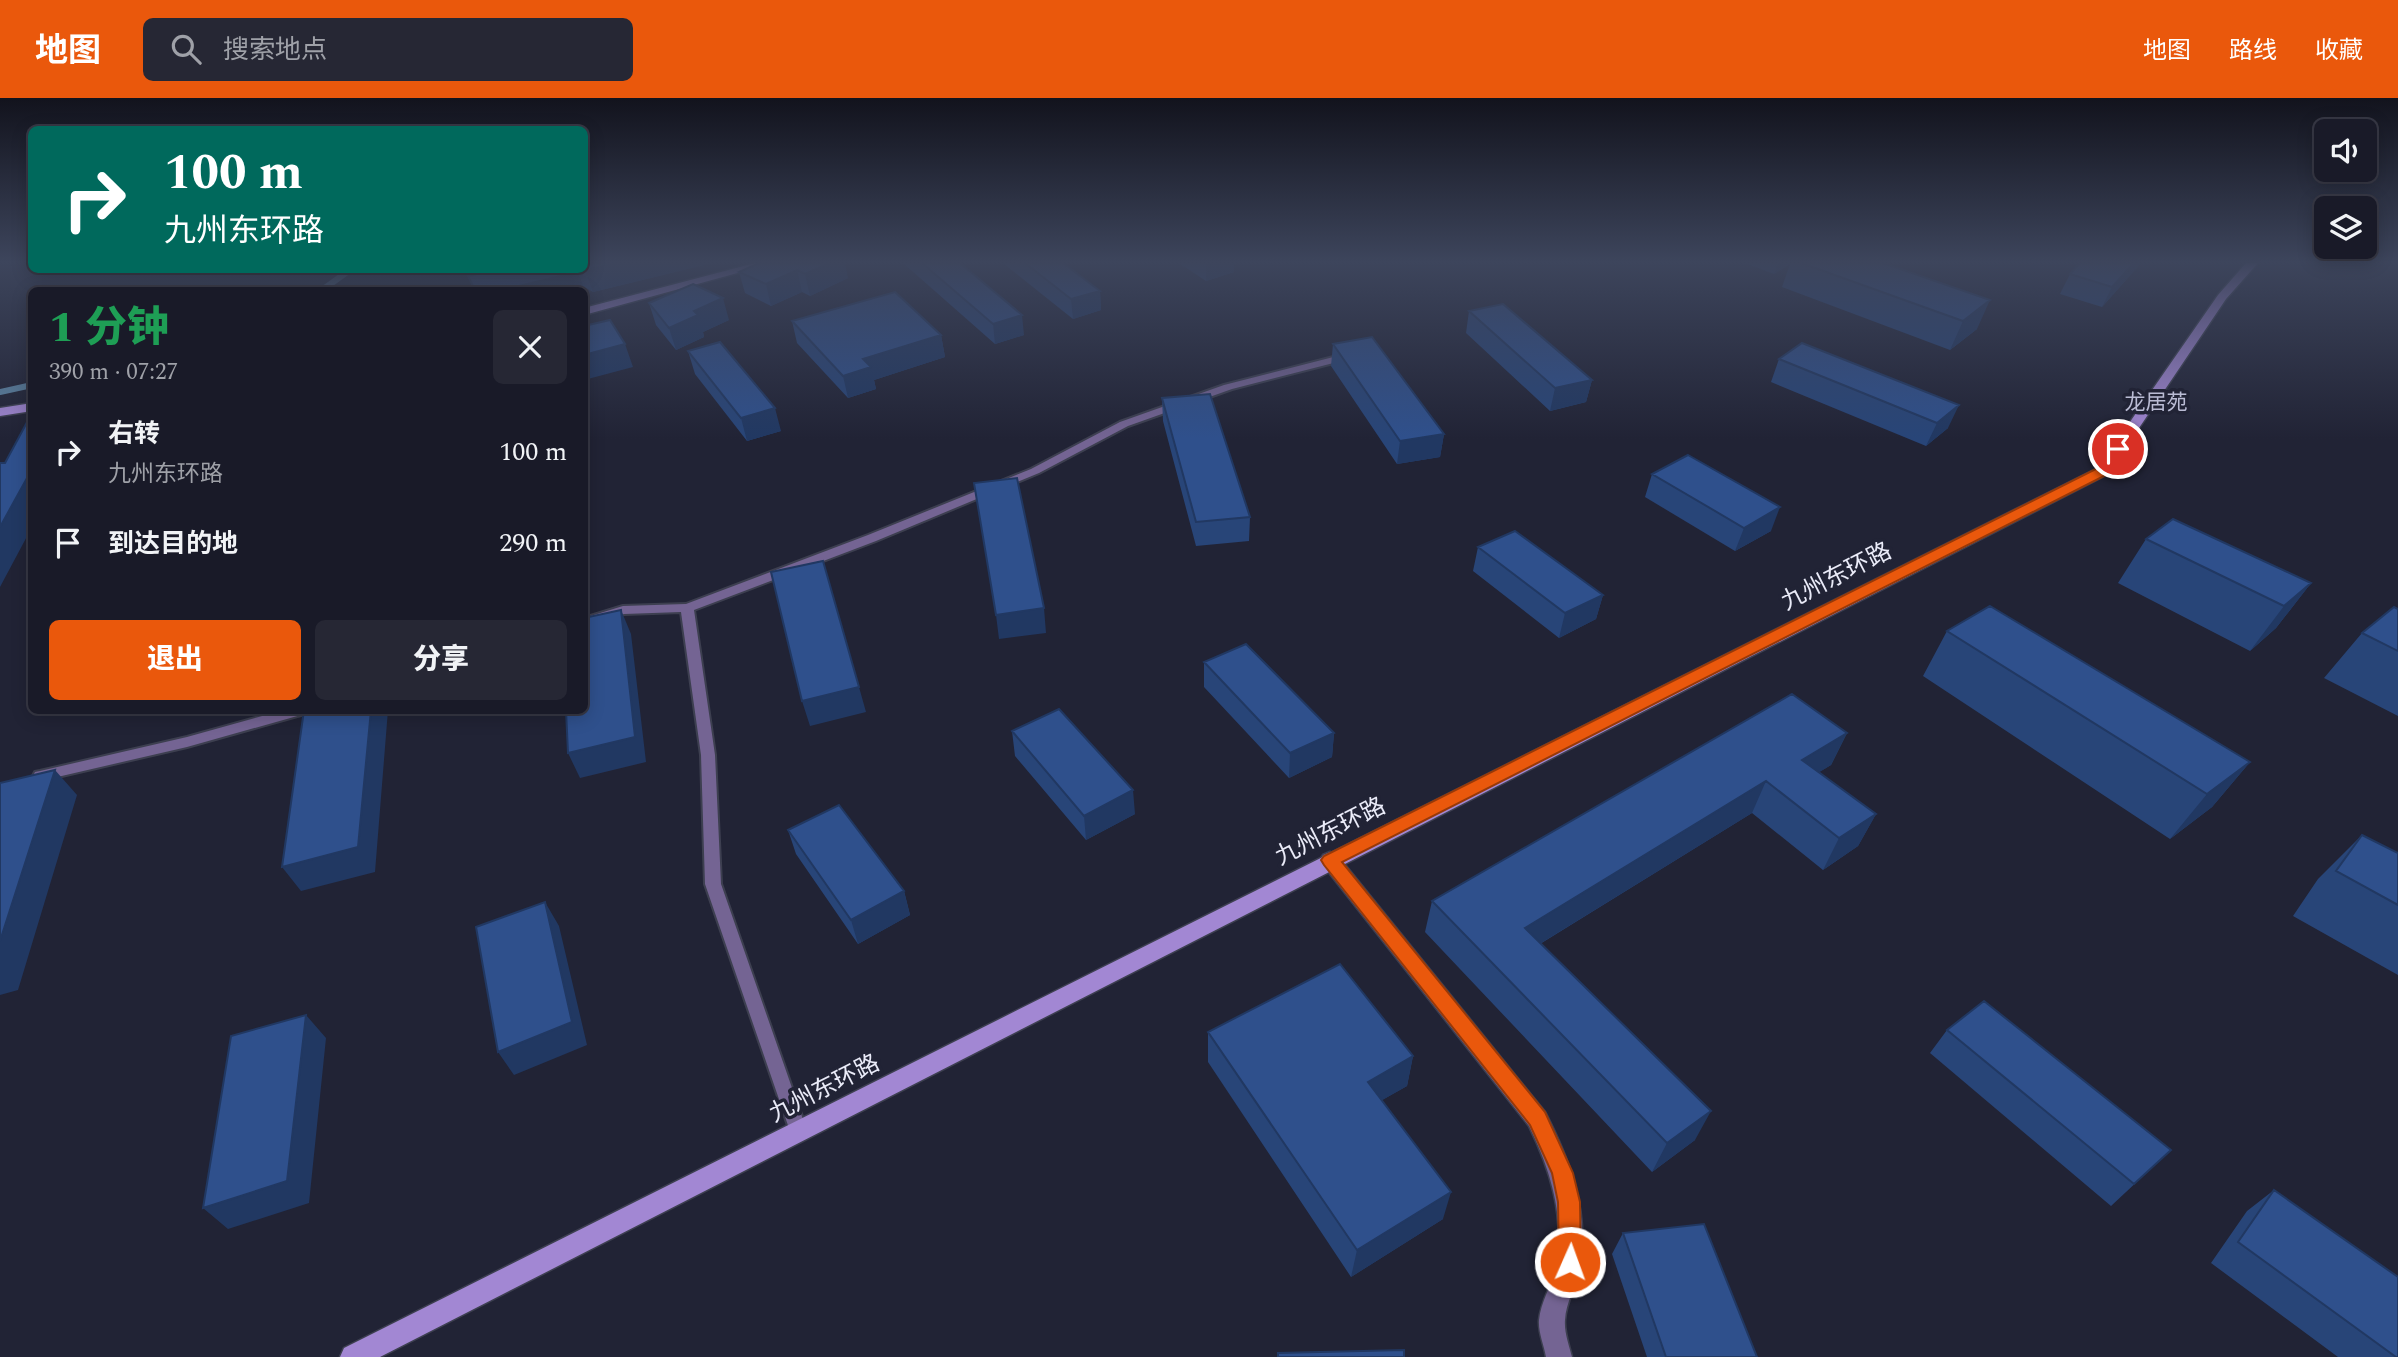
<!DOCTYPE html>
<html lang="zh">
<head>
<meta charset="utf-8">
<style>
	:root { --surface:#191a28; --page:#262734; --text:#f1f3f6; --muted:#9fa1a8; --line:#373845; --accent:#ea580c }
	body { margin:0; font-family:Spectral,"Noto Sans SC",serif; background:var(--page); color:var(--text); height:100vh; display:flex; flex-direction:column; font-size:26px; white-space:nowrap }
	* { box-sizing:border-box; margin:0 }
	p { font-size:23px; color:var(--muted) }
	.icon { flex:none; width:38px; height:38px; fill:none; stroke:currentColor; stroke-width:2; stroke-linecap:round; stroke-linejoin:round }
	.map { position:relative; flex:1; overflow:hidden }
	.details { position:absolute; left:28px; top:189px; width:560px; height:427px; display:flex; flex-direction:column; background:var(--surface); border-radius:10px; box-shadow:0 4px 18px #0003,0 0 0 2px var(--line) }
	.details>* { flex:none }
	.guide { position:absolute; left:28px; top:28px; width:560px; height:147px; border-radius:10px; box-shadow:0 4px 18px #0003,0 0 0 2px var(--line); background:#00695c; color:#fff; overflow:hidden }
	.tools { position:absolute; left:2314px; top:21px; display:grid; gap:14px }
	.tools a { display:grid; place-items:center; width:63px; height:63px; border-radius:10px; background:var(--surface); box-shadow:0 4px 18px #0003,0 0 0 2px var(--line); font-size:35px }
	.pin { position:absolute; display:grid; place-items:center; width:60px; height:60px; color:#fff; margin:-30px; border:4px solid #fff; border-radius:50%; box-shadow:0 2px 7px #0007 }
	.me { position:absolute; width:77px; margin:-38px; rotate:2deg; stroke-linejoin:round; filter:drop-shadow(0 0 5px #0008) }
	.turn { display:flex; align-items:center; gap:24px; height:147px; padding:0 21px; font-size:32px }
	.turn .icon { width:91px; height:91px; stroke-width:2.5 }
	.turn b { display:block; font-size:49px; line-height:60px }
	.round { display:grid; place-items:center; flex:none; width:74px; height:74px; border-radius:10px; background:var(--page) }
	.summary { display:flex; align-items:center; justify-content:space-between; height:119px; padding:0 21px }
	h1 { font-size:42px; font-weight:800; line-height:52px; color:#1e9e55 }
	.button { display:flex; gap:14px; margin-top:auto; padding:14px 21px }
	.button a { flex:1; height:80px; border-radius:10px; background:var(--accent); color:#fff; font-size:28px; font-weight:800; line-height:80px; text-align:center }
	.button a+a { background:var(--page); color:var(--text) }
	ul { padding:0; list-style:none }
	li { display:flex; align-items:center; gap:21px; height:91px; padding:0 21px }
	li div { flex:1 }
	li b { display:block; font-size:26px }
	li em { font-style:normal }
	header { display:flex; align-items:center; gap:42px; box-sizing:border-box; height:98px; padding:0 35px; background:var(--accent); color:#fff }
	header strong { font-size:33px }
	nav { display:flex; gap:38px; margin-inline-start:auto; font-size:24px }
	.search { width:490px; height:63px; background:var(--page); display:flex; align-items:center; gap:18px; box-sizing:border-box; padding:0 24px; border-radius:10px; color:var(--muted); font-size:26px }
	.map>svg:first-child { display:block }
	.lines { fill:none; stroke-linecap:round; stroke-linejoin:round }
	.stream { stroke:#5d84a3; stroke-width:6 }
	.lane-casing { stroke:#3d3f50; stroke-width:4 }
	.street-casing { stroke:#3d3f50; stroke-width:3 }
	.secondary-casing { stroke:#3d3f50; stroke-width:3 }
	.lane { fill:#746493; fill-rule:evenodd }
	.street { fill:#746493; fill-rule:evenodd }
	.secondary { fill:#a287d3; fill-rule:evenodd }
	.wall { fill:#284578 }
	.shaded-wall { fill:#213862 }
	.building { fill:#2f508c; stroke:#213862; stroke-width:2 }
	.route { fill:#ea580c; stroke:#983908; stroke-width:2 }
	.labels { text-anchor:middle; stroke-width:7; stroke-linejoin:round; paint-order:stroke }
	.far-neighbourhood-label { font-size:21px; fill:#babcd4; stroke:#212335 }
	.street-label { font-size:24px; fill:#eaebf8; stroke:#212335 }
</style>
</head>
<body>
<header>
<strong>地图</strong>
<div class="search"><svg class="icon" aria-label="search" viewBox="0 0 24 24"><circle cx="10" cy="10" r="6"/><path d="M15 15l6 6"/></svg>搜索地点</div>
<nav><a>地图</a><a>路线</a><a>收藏</a></nav>
</header>
<div class="map">
<svg width="2398" height="1259" viewBox="0 0 2398 1259">
	<rect width="100%" height="100%" fill="#212335"/>
	<g class="lines">
		<path class="stream" d="M322 192 350 172
			M0 294 32 287"/>
		<defs>
			<path id="lane" d="M1349 255 1353 256V260L1232 291 1128 328 1039 375 876 443 694 512 715 657 721 786 807 1033 804 1039 798 1041 792 1039 705 786 701 657 681 514 624 516 584 529V520L623 508 686 506 868 437 1031 371 1120 324 1224 287Z
				M284 612H310L308 615 187 649 40 683 35 682 33 678 35 674 40 673 187 639Z"/>
			<path id="street" d="M1330 754 1337 757 1545 1014C1569 1061 1588 1110 1581 1164 1579 1184 1566 1202 1565 1222 1564 1234 1569 1247 1572 1259H1546C1544 1247 1538 1234 1539 1222 1541 1202 1554 1184 1557 1165 1564 1116 1550 1071 1529 1028L1323 767 1320 762 1323 757Z"/>
			<path id="secondary" d="M755 165H774L584 217V210Z
				M2246 165H2258L2226 201 2108 376 380 1259H340L344 1250 2098 370 2218 197Z
				M32 305V313L0 318V310Z"/>
		</defs>
		<use href="#lane" class="lane-casing"/>
		<use href="#street" class="street-casing"/>
		<use href="#secondary" class="secondary-casing"/>
		<use href="#lane" class="lane"/>
		<use href="#street" class="street"/>
		<use href="#secondary" class="secondary"/>
	</g>
	<path class="wall" d="M584 165H712L593 194 584 189 586 196 584 192H474L468 178 495 172H584Z
		M759 165 848 180 810 198 802 194 771 208 745 195 739 174Z
		M903 165H960L1024 237 995 246Z
		M1003 165H1063L1100 193 1101 212 1073 221Z
		M1179 165H1234V174L1206 183Z
		M1745 165H1883L1977 231 1950 252 1782 189 1790 166 1774 176Z
		M2080 165H2141L2102 209 2060 196 2070 176Z
		M649 205 729 222 703 234 704 239 676 252 656 227Z
		M1469 213 1592 282 1586 304 1550 313 1466 235Z
		M792 223 941 237 945 259 874 282 876 291 848 300 797 245Z
		M1333 246 1444 336 1440 359 1397 366 1331 268Z
		M688 253 781 333 747 343 695 276Z
		M1779 261 1948 330 1926 348 1771 284Z
		M1162 300 1250 419 1249 443 1196 448 1163 323Z
		M1652 376 1771 433 1735 453 1645 399Z
		M2146 441 2311 485 2276 530 2250 553 2118 485Z
		M1478 449 1603 497 1596 521 1559 540 1473 473Z
		M2398 511V618L2324 580 2362 535Z
		M1947 533 2250 664 2212 709 2170 741 1923 578Z
		M1204 564 1334 635 1332 659 1289 680 1204 589Z
		M1012 633 1135 716 1086 742 1015 658Z
		M1847 635 1831 667 1819 674 1876 716 1858 748 1823 772 1752 715 1540 846 1695 1042 1652 1074 1425 834 1432 803Z
		M788 732 904 793 910 817 858 846 796 756Z
		M2362 737 2398 755V877L2293 818 2318 781Z
		M1947 932 2171 1052 2111 1108 1930 955Z
		M1208 934 1413 958 1407 988 1382 1002 1443 1121 1351 1179 1208 964Z
		M2274 1092 2398 1259H2338L2211 1165 2247 1113Z
		M1623 1135 1757 1259H1647L1612 1156Z"/>
	<path class="shaded-wall" d="M618 165H712L593 194 585 172Z
		M830 165H845L848 180 810 198 805 176Z
		M1206 165H1234V174L1206 183Z
		M1778 165H1790L1774 176Z
		M2134 165H2141L2102 209 2112 189Z
		M797 172 802 194 771 208 766 186Z
		M578 174 586 196H584V192H502Z
		M1100 193 1101 212 1073 221 1071 201Z
		M723 200 729 222 703 234 704 239 676 252 669 230 694 213Z
		M1990 202 1977 231 1950 252 1963 223Z
		M1022 217 1024 237 995 246 993 226Z
		M941 237 945 259 874 282 876 291 848 300 843 278 863 261Z
		M625 246 633 269 584 282V257Z
		M1592 282 1586 304 1550 313 1555 290Z
		M1959 307 1948 330 1926 348 1937 325Z
		M775 310 781 333 747 343 741 320Z
		M1444 336 1440 359 1397 366 1400 343Z
		M32 371V429L0 489V429Z
		M1780 409 1771 433 1735 453 1744 430Z
		M2311 485 2276 530 2250 553 2284 508Z
		M1603 497 1596 521 1559 540 1565 515Z
		M1044 510 1046 535 999 541 996 517Z
		M621 512 631 536 646 664 580 680 568 655Z
		M859 589 866 614 810 628 802 603Z
		M371 612H388L375 774 301 793 282 769Z
		M1334 635 1332 659 1289 680 1290 655Z
		M1847 635 1831 667 1787 694 1802 662Z
		M2250 664 2212 709 2170 741 2207 696Z
		M55 672 77 697 18 892 0 897V843Z
		M1766 683 1752 715 1515 861 1525 830Z
		M1133 692 1135 716 1086 742 1084 718Z
		M1876 716 1858 748 1823 772 1839 740Z
		M904 793 910 817 858 846 851 822Z
		M545 804 559 828 587 947 514 977 498 954Z
		M306 917 326 940 309 1105 228 1131 203 1110Z
		M1413 958 1407 988 1363 1013 1368 984Z
		M1711 1013 1695 1042 1652 1074 1667 1045Z
		M1451 1094 1443 1121 1351 1179 1357 1152Z"/>
	<path class="building" d="M584 165H618L585 172H583H584Z
		M759 165H830L805 176 797 172 766 186 739 174Z
		M922 165H960L1022 217 993 226Z
		M1025 165H1063L1100 193 1071 201Z
		M1801 165H1883L1990 202 1963 223Z
		M2080 165H2134L2112 189 2070 176Z
		M495 172H577L578 174 502 192H475L468 178Z
		M693 186 723 200 694 213 698 217 669 230 649 205Z
		M895 194 941 237 863 261 871 269 843 278 792 223Z
		M1503 206 1592 282 1555 290 1469 213Z
		M610 222 625 246 584 257V228Z
		M1372 239 1444 336 1400 343 1333 246Z
		M720 244 775 310 741 320 688 253Z
		M1802 245 1959 307 1937 325 1779 261Z
		M1210 296 1250 419 1196 424 1162 300Z
		M32 315V371L0 429V365H5Z
		M1688 357 1780 409 1744 430 1652 376Z
		M1017 380 1044 510 996 517 974 385Z
		M2173 421 2311 485 2284 508 2146 441Z
		M1515 433 1603 497 1565 515 1478 449Z
		M823 463 859 589 802 603 771 474Z
		M1990 508 2250 664 2207 696 1947 533Z
		M2394 509 2398 511V553L2362 535Z
		M621 512 635 639 568 655 566 612H584V520Z
		M1246 546 1334 635 1290 655 1204 564Z
		M1792 596 1847 635 1802 662 1876 716 1839 740 1766 683 1525 830 1711 1013 1667 1045 1432 803Z
		M1059 611 1133 692 1084 718 1012 633Z
		M304 612H371L358 749 282 769Z
		M55 672 0 843V685Z
		M839 707 904 793 851 822 788 732Z
		M2362 737 2398 755V807L2336 773Z
		M545 804 572 924 498 954 476 829Z
		M1340 866 1413 958 1368 984 1451 1094 1357 1152 1208 934Z
		M1984 903 2171 1052 2134 1086 1947 932Z
		M306 917 287 1083 203 1110 231 938Z
		M2274 1092 2398 1179V1259H2396L2238 1144Z
		M1704 1126 1757 1259H1666L1623 1135Z
		M1404 1252V1259H1278V1255Z"/>
	<linearGradient id="sky" x2="0" y2="1"><stop stop-color="#12131d"/><stop offset="0.48" stop-color="#3d455c"/><stop offset="1" stop-color="#3d455c" stop-opacity="0"/></linearGradient>
	<rect width="2398" height="341" fill="url(#sky)"/>
	<path class="route" d="M2113 349 2124 351 2108 376 1342 764 1545 1014 1573 1075 1580 1104 1581 1164 1578 1172 1570 1175 1562 1172 1559 1164 1558 1104 1552 1075 1530 1027 1324 767 1321 762 1324 758 2098 370Z"/>
	<g class="labels">
		<g class="far-neighbourhood-label">
			<text x="2156" y="311">龙居苑</text>
		</g>
		<g class="street-label">
			<text transform="translate(1836 478) rotate(-27)" y="8">九州东环路</text>
			<text transform="translate(1330 733) rotate(-27)" y="8">九州东环路</text>
			<text transform="translate(824 990) rotate(-27)" y="8">九州东环路</text>
		</g>
	</g>
</svg>
<div class="tools">
<a><svg class="icon" aria-label="sound" viewBox="0 0 24 24"><path d="M4 9h4l5-4v14l-5-4H4zM17 9q2 3 0 6"/></svg></a>
<a><svg class="icon" aria-label="layers" viewBox="0 0 24 24"><path d="M12 4l9 5-9 5-9-5zM3 14l9 5 9-5"/></svg></a>
</div>
<div class="pin" style="left:2118px;top:351px;background:#d93025"><svg class="icon" aria-label="arrive" viewBox="0 0 24 24"><path d="M6 21V4h12l-3 4 3 4H6"/></svg></div>
<svg class="me" style="left:1570px;top:1164px" viewBox="-20 -20 40 40"><circle r="17" fill="#ea580c" stroke="#fff" stroke-width="3"/><path d="M0-11L8 9 0 5-8 9z" fill="#fff"/></svg>
<div class="guide">
<div class="turn"><svg class="icon" aria-label="right" viewBox="0 0 24 24"><path d="M7 20v-9h11M14 6l5 5-5 5"/></svg><div><b>100 m</b>九州东环路</div></div>
</div>
<section class="details">
<div class="summary"><div><h1>1 分钟</h1><p>390 m · 07:27</p></div><a class="round"><svg class="icon" aria-label="close" viewBox="0 0 24 24"><path d="M6 6l12 12M18 6L6 18"/></svg></a></div>
<ul>
<li><svg class="icon" aria-label="right" viewBox="0 0 24 24"><path d="M7 20v-9h11M14 6l5 5-5 5"/></svg><div><b>右转</b><p>九州东环路</p></div><em>100 m</em></li>
<li><svg class="icon" aria-label="arrive" viewBox="0 0 24 24"><path d="M6 21V4h12l-3 4 3 4H6"/></svg><div><b>到达目的地</b></div><em>290 m</em></li>
</ul>
<div class="button"><a>退出</a><a>分享</a></div>
</section>
</div>
</body>
</html>
